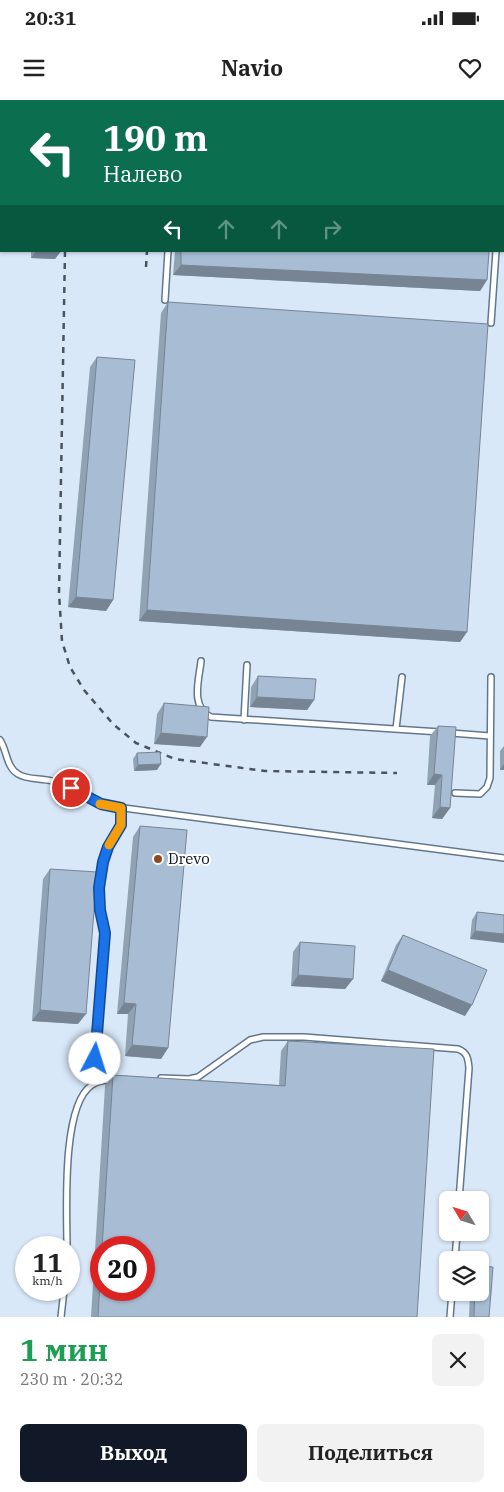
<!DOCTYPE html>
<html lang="ru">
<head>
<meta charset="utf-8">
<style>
	:root { --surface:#fff; --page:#f2f2f2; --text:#222; --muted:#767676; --accent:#111827 }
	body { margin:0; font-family:"IBM Plex Serif",serif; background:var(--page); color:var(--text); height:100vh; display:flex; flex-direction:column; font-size:19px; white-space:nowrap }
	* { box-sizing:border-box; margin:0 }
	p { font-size:16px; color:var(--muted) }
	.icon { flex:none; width:28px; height:28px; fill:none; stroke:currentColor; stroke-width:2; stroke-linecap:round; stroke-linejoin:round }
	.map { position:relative; height:1217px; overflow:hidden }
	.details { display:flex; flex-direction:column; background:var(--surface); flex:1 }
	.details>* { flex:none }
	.top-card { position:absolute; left:0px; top:0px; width:505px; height:152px; box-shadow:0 1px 4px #0004; background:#0b6e4f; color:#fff; overflow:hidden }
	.needle { width:32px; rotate:308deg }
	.fabs { position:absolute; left:439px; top:1091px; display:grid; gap:10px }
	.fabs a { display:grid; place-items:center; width:50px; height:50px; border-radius:8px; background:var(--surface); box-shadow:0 1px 4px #0004; font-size:25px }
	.speed { position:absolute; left:15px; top:1136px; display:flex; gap:10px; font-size:25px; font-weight:700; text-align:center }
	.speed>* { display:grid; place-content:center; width:65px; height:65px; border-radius:50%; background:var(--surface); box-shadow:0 1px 4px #0004; line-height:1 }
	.speed small { font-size:12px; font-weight:400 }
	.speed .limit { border:8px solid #d22; background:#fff; color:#111 }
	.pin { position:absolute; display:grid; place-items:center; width:42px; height:42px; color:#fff; margin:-21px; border:2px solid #fff; border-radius:50%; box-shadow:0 1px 5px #0007 }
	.me { position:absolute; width:55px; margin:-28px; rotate:5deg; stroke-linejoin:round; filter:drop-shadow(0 0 4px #0008) }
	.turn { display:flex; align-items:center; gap:18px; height:105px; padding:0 20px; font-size:22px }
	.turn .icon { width:65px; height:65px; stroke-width:2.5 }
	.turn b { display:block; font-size:35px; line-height:42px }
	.lanes { display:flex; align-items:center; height:48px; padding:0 20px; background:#0003; justify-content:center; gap:25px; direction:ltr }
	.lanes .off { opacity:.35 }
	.round { display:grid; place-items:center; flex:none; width:52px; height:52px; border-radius:8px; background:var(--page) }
	.head { display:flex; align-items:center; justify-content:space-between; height:85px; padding:0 20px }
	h1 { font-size:30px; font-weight:700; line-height:38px; color:#1e9e55 }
	.action { display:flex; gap:10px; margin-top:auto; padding:10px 20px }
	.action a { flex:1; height:58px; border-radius:8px; background:var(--accent); color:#fff; font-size:20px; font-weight:700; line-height:58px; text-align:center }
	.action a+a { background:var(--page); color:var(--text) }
	.status { display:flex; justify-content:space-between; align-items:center; height:35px; padding:0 25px; background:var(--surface); direction:ltr }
	.status svg { height:14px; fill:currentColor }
	header { display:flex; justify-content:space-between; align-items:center; height:65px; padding:0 20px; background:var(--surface); font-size:22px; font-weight:700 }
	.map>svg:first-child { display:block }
	.built { fill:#d8e8f9; fill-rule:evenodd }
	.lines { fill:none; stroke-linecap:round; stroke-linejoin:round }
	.service-casing { stroke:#63778b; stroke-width:8 }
	.service { stroke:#fff; stroke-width:5 }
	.rail { stroke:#4b535b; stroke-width:2.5; stroke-dasharray:6 6; stroke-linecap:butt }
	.wall { fill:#90a3b5; fill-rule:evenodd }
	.shaded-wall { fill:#768494 }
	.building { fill:#a8bdd3; stroke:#768494 }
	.route-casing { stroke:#114b97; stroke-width:12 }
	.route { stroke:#1a73e8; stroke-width:9 }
	.slow { stroke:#f59e0b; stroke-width:9 }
	.poi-dot { fill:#8f4920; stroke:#fff; stroke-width:2 }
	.labels { text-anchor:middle; stroke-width:4; stroke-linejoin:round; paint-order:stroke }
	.poi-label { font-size:15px; fill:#0a1219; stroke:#fff; text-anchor:start }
</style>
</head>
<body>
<div class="status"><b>20:31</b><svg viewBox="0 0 49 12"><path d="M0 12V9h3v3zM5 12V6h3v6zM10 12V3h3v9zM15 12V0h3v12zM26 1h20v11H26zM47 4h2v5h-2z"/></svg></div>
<header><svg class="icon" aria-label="menu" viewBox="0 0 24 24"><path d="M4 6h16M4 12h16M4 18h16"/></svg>Navio<svg class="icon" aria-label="heart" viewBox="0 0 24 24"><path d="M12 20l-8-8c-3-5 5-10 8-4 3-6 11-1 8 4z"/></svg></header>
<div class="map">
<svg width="504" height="1217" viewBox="0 0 504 1217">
	<rect width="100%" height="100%" fill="#e9f2fb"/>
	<path class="built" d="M0 0H504V1217H0ZM1 1H504V151H1ZM448 1100H480V1132H448ZM26 1148H69V1190H26ZM101 1148H144V1190H101ZM448 1160H480V1192H448Z"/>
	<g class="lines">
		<defs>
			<path id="service" d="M177 1V0
				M504 45V41
				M165 200 168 151
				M491 223 496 151
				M201 561C199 580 190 607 211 617L440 632
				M244 620 247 565
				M396 629 402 577
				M451 633 490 636
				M0 640C7 650 6 667 18 674 27 680 41 678 52 681 69 686 85 696 101 705L504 758
				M455 693 480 694 487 687 490 678 491 577
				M95 959 105 833 100 810 99 788 103 762 108 747 121 725V707
				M161 978 189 979 198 977 250 940 263 937H304L458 949C468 953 468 959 469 968L459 1100
				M67 1148C67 1112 61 1005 92 985 99 980 107 980 115 980
				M455 1160 457 1132
				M61 1217 64 1190
				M450 1217 452 1192"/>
		</defs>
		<use href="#service" class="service-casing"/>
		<use href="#service" class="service"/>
		<path class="rail" d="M20 1V0
			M76 1V0
			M157 1V0
			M65 151 59 493 62 541 70 567 84 590 113 624 136 643 175 659 265 671 397 673
			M146 167 147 151"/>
	</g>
	<path class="wall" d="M31 151H61L55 159 31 158Z
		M175 151H489L487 180 480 191 173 175Z
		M168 202 467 532 460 542 139 521 161 213Z
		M97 257 113 500 106 511 68 507 90 267Z
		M258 576 314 600 307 610 250 607 251 587Z
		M164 603 200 647 154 644 157 614Z
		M438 626 450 708 442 719 432 718 435 685H427L430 636Z
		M504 646V670H500V651Z
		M137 653 157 670 134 671 133 659Z
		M140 726 168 948 161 959 125 956 128 914H117L133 737Z
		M50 769 78 924 32 921 43 779Z
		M477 812 504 815 470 839 472 820Z
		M403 835 465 916 381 881 396 845Z
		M300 842 353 879 345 889 291 886 293 852Z
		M288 941 417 1217H91L105 986 113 975 279 985 281 951ZM101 1148H144L101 1190Z
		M470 1192H480L489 1217H469Z"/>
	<path class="shaded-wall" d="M36 151H61L55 159 31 158Z
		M181 165 487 180 480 191 173 175Z
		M76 497 113 500 106 511 68 507Z
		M147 510 467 532 460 542 139 521Z
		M257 597 314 600 307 610 250 607Z
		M161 633 207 637 200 647 154 644Z
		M161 664 157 670 134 671 138 665Z
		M504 664V670H500Z
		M434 674 442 675 435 685H427Z
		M440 707 450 708 442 719 432 718Z
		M475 831 504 834V843L470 839Z
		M388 870 472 905 465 916 381 881Z
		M298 875 353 879 345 889 291 886Z
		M124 903 136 904 128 914H117Z
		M40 910 86 914 78 924 32 921Z
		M132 945 168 948 161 959 125 956Z"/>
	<path class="building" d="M0 0H11V1H1V139H0Z
		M37 0H72V1H37Z
		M189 0H386L412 1H189Z
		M181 151H489L487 180 181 165Z
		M168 202 488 224 467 532 147 510Z
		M97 257 135 260 113 500 76 497Z
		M258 576 316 579 314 600 257 597Z
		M164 603 209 607 207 637 161 633Z
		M438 626 456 627 450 708 440 707 442 675 434 674Z
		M160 652 161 664 138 665 137 653Z
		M140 726 187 730 168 948 132 945 136 904 124 903Z
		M50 769 97 772 86 914 40 910Z
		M477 812 504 815V834L475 831Z
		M403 835 487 870 472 905 388 870Z
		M300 842 355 846 353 879 298 875Z
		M288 941 434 949 417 1217H98L101 1162V1190H144V1148H102L113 975 285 986Z
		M480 1166 493 1167 489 1217H474L475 1192H480Z"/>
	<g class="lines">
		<defs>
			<path id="route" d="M71 688 101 704 121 708V725L108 747 103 762 99 788 100 810 105 833 95 959"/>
		</defs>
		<use href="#route" class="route-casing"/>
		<use href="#route" class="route"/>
		<path class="slow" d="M100 704 121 708V725L109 745"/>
	</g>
	<circle class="poi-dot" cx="158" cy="759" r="5"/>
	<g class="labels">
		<g class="poi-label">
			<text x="168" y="764">Drevo</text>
		</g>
	</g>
</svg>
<div class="fabs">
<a><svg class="needle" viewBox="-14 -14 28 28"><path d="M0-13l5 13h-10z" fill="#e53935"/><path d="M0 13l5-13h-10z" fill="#767676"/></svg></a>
<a><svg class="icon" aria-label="layers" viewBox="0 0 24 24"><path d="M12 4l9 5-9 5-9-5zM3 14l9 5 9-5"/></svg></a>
</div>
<div class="speed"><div>11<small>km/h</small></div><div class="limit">20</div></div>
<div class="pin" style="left:71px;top:688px;background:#d93025"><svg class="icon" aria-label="arrive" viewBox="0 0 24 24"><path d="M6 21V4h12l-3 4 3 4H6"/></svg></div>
<svg class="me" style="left:95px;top:959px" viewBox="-20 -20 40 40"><circle r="19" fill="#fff"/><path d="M0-13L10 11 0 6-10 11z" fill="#1a73e8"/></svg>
<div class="top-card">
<div class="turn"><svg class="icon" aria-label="left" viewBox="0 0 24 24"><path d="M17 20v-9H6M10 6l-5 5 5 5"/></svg><div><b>190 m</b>Налево</div></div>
<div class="lanes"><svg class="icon" aria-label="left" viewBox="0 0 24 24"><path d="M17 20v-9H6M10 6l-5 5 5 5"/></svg><svg class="icon off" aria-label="ahead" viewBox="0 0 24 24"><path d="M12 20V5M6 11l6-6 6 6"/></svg><svg class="icon off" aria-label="ahead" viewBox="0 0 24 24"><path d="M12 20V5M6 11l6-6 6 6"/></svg><svg class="icon off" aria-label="right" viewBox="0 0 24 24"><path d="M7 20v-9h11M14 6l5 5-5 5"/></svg></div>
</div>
</div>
<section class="details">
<div class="head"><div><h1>1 мин</h1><p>230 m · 20:32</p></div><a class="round"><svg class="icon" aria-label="close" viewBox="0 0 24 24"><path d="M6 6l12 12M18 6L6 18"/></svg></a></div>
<div class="action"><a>Выход</a><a>Поделиться</a></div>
</section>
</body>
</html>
